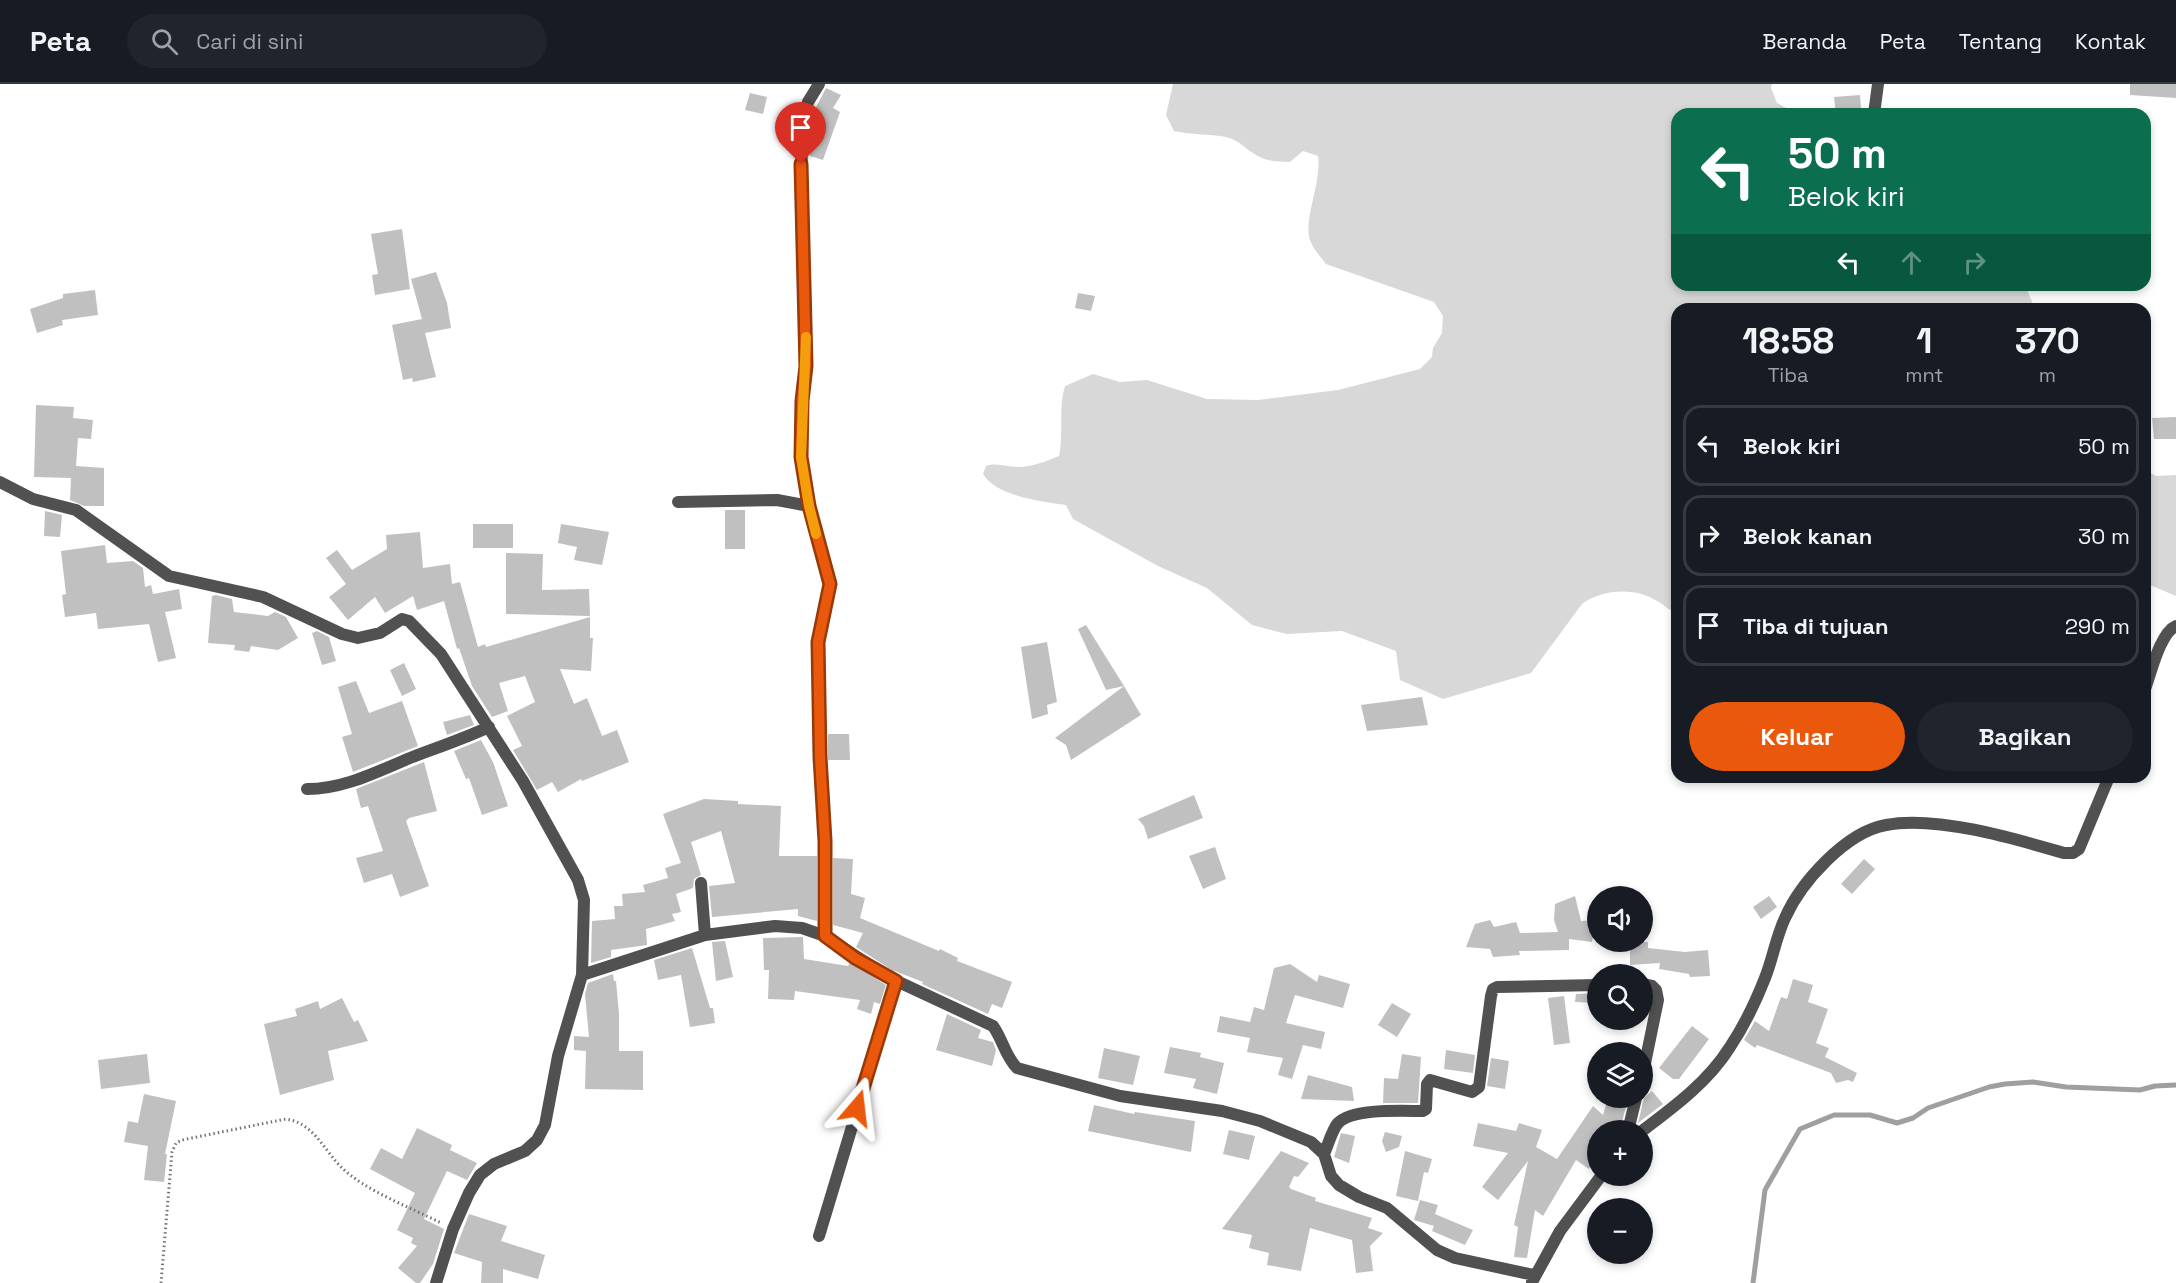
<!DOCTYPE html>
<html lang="id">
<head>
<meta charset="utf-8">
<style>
	:root { --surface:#171b24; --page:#20242c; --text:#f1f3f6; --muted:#9ea1a6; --line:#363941; --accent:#ea580c }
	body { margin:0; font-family:"Space Grotesk",sans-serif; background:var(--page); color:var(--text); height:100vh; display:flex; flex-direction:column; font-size:22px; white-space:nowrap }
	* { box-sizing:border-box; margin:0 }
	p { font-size:20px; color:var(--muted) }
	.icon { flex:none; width:33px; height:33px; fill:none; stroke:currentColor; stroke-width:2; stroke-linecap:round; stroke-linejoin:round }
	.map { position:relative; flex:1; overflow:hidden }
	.details { position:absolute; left:1671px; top:219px; width:480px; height:480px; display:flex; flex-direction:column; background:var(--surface); border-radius:18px; box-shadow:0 3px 9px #0003 }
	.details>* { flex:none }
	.hud { position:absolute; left:1671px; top:24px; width:480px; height:183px; border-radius:18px; box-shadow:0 3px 9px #0003; background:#0b6e4f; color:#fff; overflow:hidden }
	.tools { position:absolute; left:1587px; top:802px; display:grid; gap:12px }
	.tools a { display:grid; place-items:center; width:66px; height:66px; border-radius:50%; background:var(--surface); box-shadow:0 3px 9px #0003; font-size:30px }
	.pin { position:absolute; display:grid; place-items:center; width:51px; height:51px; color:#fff; margin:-62px -26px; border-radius:50% 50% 50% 0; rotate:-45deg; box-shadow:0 0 6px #0007 }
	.pin .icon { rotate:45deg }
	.me { position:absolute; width:66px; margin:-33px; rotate:17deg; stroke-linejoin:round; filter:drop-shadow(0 0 4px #0008) }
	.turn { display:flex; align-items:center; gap:21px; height:126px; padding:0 18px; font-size:27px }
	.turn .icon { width:78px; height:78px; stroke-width:2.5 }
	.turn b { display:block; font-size:42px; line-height:51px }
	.lanes { display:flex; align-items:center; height:57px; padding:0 18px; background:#0003; justify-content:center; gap:30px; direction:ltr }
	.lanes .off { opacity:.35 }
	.eta { display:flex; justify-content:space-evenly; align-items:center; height:102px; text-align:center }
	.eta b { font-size:36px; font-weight:600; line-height:42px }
	.cta { display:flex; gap:12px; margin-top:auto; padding:12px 18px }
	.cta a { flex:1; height:69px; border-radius:36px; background:var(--accent); color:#fff; font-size:24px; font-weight:600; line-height:69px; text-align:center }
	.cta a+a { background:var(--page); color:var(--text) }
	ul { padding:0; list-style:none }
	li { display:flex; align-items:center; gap:18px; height:81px; margin:0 12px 9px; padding:0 6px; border:3px solid var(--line); border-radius:18px }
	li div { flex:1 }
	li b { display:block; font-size:22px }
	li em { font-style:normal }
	header { display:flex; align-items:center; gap:36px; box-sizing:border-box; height:84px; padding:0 30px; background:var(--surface); border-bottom:2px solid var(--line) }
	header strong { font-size:28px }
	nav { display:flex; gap:33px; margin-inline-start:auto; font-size:21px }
	.search { width:420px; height:54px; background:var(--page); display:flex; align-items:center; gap:15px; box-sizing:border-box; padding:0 21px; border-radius:33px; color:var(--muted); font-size:22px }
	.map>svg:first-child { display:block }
	.green { fill:#d8d8d8 }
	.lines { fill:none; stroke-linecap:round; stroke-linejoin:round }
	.stream { stroke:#9f9f9f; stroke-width:5 }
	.building { fill:#c0c0c0 }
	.path { stroke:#737373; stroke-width:3; stroke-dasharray:1.5 3; stroke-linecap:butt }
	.minor { stroke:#515151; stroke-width:12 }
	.route-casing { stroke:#983908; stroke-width:15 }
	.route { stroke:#ea580c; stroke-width:10 }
	.slow { stroke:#f59e0b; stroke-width:10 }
</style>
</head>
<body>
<header>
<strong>Peta</strong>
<div class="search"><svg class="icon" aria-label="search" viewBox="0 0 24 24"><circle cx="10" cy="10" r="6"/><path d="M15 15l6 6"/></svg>Cari di sini</div>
<nav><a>Beranda</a><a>Peta</a><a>Tentang</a><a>Kontak</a></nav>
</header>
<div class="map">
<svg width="2176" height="1199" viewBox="0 0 2176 1199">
	<rect width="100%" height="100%" fill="#fff"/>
	<path class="green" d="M1173 0H1772L1771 4 1777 19 1793 28 1820 30H1677V201H2025L2033 220 2041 225H1677V527C1668 527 1665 521 1657 517 1635 503 1602 505 1582 520L1531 589 1443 615 1400 596 1396 567 1342 547 1287 550 1252 541 1207 504 1158 482 1073 435 1066 421C1042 418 996 412 983 390L986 382C998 378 1009 384 1021 383 1034 382 1047 377 1059 372 1064 348 1058 325 1065 302L1093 290 1120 298 1147 296 1207 315 1258 316 1338 306 1420 285 1432 273 1433 264 1442 249 1443 232 1434 218 1326 180C1320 172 1313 165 1310 156 1303 135 1322 98 1318 72L1303 67 1290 78C1278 77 1268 78 1258 72 1246 66 1240 56 1226 53 1209 50 1192 51 1174 47L1166 31Z
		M2145 386 2156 392 2176 391V512L2145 499Z"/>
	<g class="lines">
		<path class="stream" d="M1753 1199 1765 1106 1800 1045 1834 1031H1870L1897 1039 1913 1034 1928 1024 1989 1003 2005 1000 2033 998 2066 1003 2140 1006 2155 1002 2176 1001"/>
	</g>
	<path class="building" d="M2130 0H2176V14L2130 11Z
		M826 4 841 11 833 24 840 28 823 76 810 72V61L820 30 814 27Z
		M750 9 767 13 763 30 745 26Z
		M1860 11 1861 24 1859 25V30H1836L1834 13Z
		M402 145 410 205 375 211 372 191 378 190 371 150Z
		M436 188 447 219 451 244 425 249 436 293 413 298 412 294 403 296 392 241 422 235 411 195Z
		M95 206 98 231 62 236 63 241 37 249 30 225 63 214V210Z
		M1078 209 1095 212 1091 227 1075 224Z
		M36 321 74 323 73 334 93 336 91 355 78 354 76 382 104 384V422H84L70 416 71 394 34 393Z
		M2176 333V355H2154L2152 334Z
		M725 426H745V465H725Z
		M45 427 62 431 60 453 44 452Z
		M473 440H513V464H473Z
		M561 440 609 448 602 481 574 476 577 463 558 459Z
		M420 448 423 484 450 480 452 500 460 498 478 563 485 560 486 563 590 533V554H593L591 587 560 585 574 620 587 614 602 652 617 646 629 678 582 697 581 695 558 708 552 698 537 706 513 666 522 662 507 632 535 618 525 592 499 599 508 627 492 633 472 602 459 564 457 565 444 517 417 526 413 512 385 529 375 513 348 536 329 513 346 500 326 474 337 466 352 486 387 465 386 451Z
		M105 461 107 479 133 477 143 484 145 503 151 501 153 510 179 505 182 525 165 528 176 574 158 578 149 540 98 545 96 529 65 533 62 511 66 510 61 467Z
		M506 469 543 470 542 506 589 505 590 532 506 530Z
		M216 511 232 515 234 528 268 532 275 528 286 533 298 554 278 566 251 562 249 568 234 566 235 561 208 559 212 512Z
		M1086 541 1124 602 1106 606 1078 545Z
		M317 547 329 553 336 577 322 581 312 549Z
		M1047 558 1057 618 1047 621 1048 630 1032 635 1021 563Z
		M404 579 416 605 402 612 390 586Z
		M356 597 369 629 402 617 418 662 353 688 342 653 352 650 338 603Z
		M1124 602 1141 631 1071 676 1066 661 1055 654Z
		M1422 613 1428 641 1367 647 1361 621Z
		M470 631 474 641 447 651 443 638Z
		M828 650H849L850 676H828Z
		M481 656 493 678 508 722 482 731 469 694 466 695 454 667Z
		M424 678 437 727 409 734 406 737 429 802 400 813 392 790 364 799 356 774 383 767 368 722 361 724 356 705Z
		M1194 711 1203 734 1148 755 1144 742 1138 735Z
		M704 715 738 717V720L781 722 779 772H817V837L798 832V825L712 833 709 802 735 799 721 747 691 758 701 791 694 795 693 804 676 810 681 828 672 830 675 837 646 845 647 861 611 866V873L591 879 592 837 615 835 614 822H623L622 810 645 808 643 801 668 794 665 784 681 779 663 730Z
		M1215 763 1226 795 1203 805 1189 772Z
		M833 774 853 775 851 810 865 814 860 834 939 867 940 865 958 874 957 877 1012 898 1002 924 992 920 988 930 922 900 923 898 892 886 856 863 863 849 833 841Z
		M1864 775 1875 785 1852 810 1841 800Z
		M1575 812 1581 837 1596 836 1592 858 1569 855V866L1519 867 1520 871 1493 873 1490 865 1466 863 1475 840 1490 836 1494 843 1516 838 1520 849 1558 848 1554 836 1555 820Z
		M1769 812 1777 823 1761 835 1753 823Z
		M803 853 804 875 848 882 850 878 886 901 880 920 874 918 871 930 857 925 860 916 795 907 794 916 768 915 769 886H764L763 854Z
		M725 857 733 893 716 897 712 858Z
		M1630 858H1648V864L1685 868 1708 866 1710 892 1690 893 1689 890 1659 885 1660 879 1630 881Z
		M692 864 710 924H713L715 939 690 943 681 891 658 896 654 876Z
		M1290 880 1317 898 1319 891 1350 900 1343 924 1295 911 1286 939 1325 948 1321 965 1303 961 1292 995 1278 991 1283 974 1247 968 1250 954 1217 948 1220 932 1250 938 1254 923 1264 926 1274 884Z
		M613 890 614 897H616L619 930V967H643V1006L585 1005 586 967 574 966V952L589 953 585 910 588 899Z
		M1793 895 1813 901 1808 918 1828 925 1816 959 1829 964 1825 973 1857 989 1853 998 1848 996 1836 999 1831 989 1757 961 1755 964 1744 956 1755 937 1769 947 1781 913 1787 915Z
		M1598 909V919L1575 918 1576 910Z
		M1564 912 1570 959 1554 961 1548 914Z
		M342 914 354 938 358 936 368 957 328 967 334 996 280 1011 264 940 297 932 295 925 318 917 320 925Z
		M1392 919 1411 930 1397 953 1378 941Z
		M947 930 981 946 978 954 993 958 996 966 992 982 936 966Z
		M1692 942 1709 955 1679 995H1673L1659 984Z
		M1170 963 1201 969 1200 973 1224 979 1217 1010 1193 1004 1196 995 1164 989Z
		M1104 964 1140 972 1133 1001 1098 994Z
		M1446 966 1475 971 1473 989 1444 985Z
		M147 970 150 999 101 1005 98 976Z
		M1402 970 1421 973 1418 1019H1383L1384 994 1398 995Z
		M1491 974 1509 977 1505 1005 1487 1002Z
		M1308 991 1352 1003 1354 1017 1301 1015Z
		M1652 1007 1663 1020 1638 1039 1644 1014Z
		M144 1010 176 1017 165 1070H167L164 1098 144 1096 148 1062 124 1058 128 1037 138 1039Z
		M1608 1014H1628L1622 1038 1617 1043 1620 1047H1598V1073L1589 1085 1576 1076 1543 1132 1535 1126 1527 1174 1514 1173 1518 1143 1514 1141 1528 1077 1498 1116 1482 1103 1508 1069 1473 1062 1478 1039 1516 1047 1519 1039 1542 1046 1536 1063 1557 1075 1593 1022 1603 1031Z
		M1094 1021 1134 1030 1135 1028 1195 1037 1191 1068 1088 1047Z
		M417 1044 452 1061 450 1066 477 1079 467 1096 447 1087 424 1135 444 1145 433 1180 420 1199H416L398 1184 417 1162 411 1159 413 1154 397 1146 415 1109 370 1085 381 1064 402 1075Z
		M1229 1046 1255 1052 1249 1076 1223 1070Z
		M1385 1048 1402 1052 1399 1063 1386 1068 1382 1057Z
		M1341 1049 1355 1052 1349 1079 1334 1073Z
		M1281 1067 1309 1079 1298 1093 1294 1092 1289 1103 1291 1105 1316 1114 1315 1117 1372 1134 1368 1144 1383 1149 1370 1162 1373 1187 1356 1189 1352 1156 1310 1144 1301 1187 1267 1181 1269 1169 1249 1164 1252 1151 1222 1145Z
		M1405 1067 1432 1075 1428 1089 1424 1088 1418 1117 1396 1112Z
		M1420 1116 1438 1121 1435 1130 1473 1146 1465 1161 1432 1147 1434 1142 1414 1136Z
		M469 1130 507 1142 501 1157 545 1171 538 1195 503 1185V1199H481L482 1178 454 1169Z"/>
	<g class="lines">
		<path class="path" d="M161 1199 172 1068 176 1059 182 1056 286 1035C313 1039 323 1064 340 1082 365 1107 410 1123 441 1139"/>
		<path class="minor" d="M819 0 808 18 801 42 806 282 802 317 801 373 809 422 830 500 818 558 820 673 825 757V852
			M1874 30 1878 0
			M0 398 33 415 76 426 169 492 263 513 342 550 358 554 380 549 402 535 409 537 441 570 523 697 578 796 584 816 582 891 558 972 545 1041 537 1056 525 1067 494 1080 480 1091 469 1109 453 1145 436 1199
			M678 418 777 416 809 422
			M2145 605C2151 589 2160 549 2176 542
			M307 705C344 705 376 688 410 674 436 664 463 655 489 643
			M701 799 705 851
			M582 891 705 851 775 842 802 844 825 852 888 893 993 942C1003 956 1005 972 1017 984L1120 1012 1222 1027 1260 1037 1311 1058 1324 1070 1331 1092 1339 1101 1359 1113 1387 1124 1437 1166 1455 1174 1534 1191
			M1642 900 1652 902 1656 906 1658 916 1642 994
			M1628 1047 1636 1014
			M1642 1047C1674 1023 1708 998 1730 963 1744 942 1756 917 1765 894 1773 874 1776 853 1785 834 1801 798 1846 748 1886 741 1935 731 2016 755 2064 769H2073L2079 765 2109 693
			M1324 1070C1328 1061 1332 1046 1338 1039 1353 1024 1402 1027 1423 1027L1426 1025 1427 1000 1430 996 1472 1008 1479 1003 1491 912 1493 905 1497 903 1598 901
			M819 1152 896 897
			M1532 1198 1560 1147 1601 1092"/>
	</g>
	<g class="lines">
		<defs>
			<path id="route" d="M801 80 806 282 802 317 801 373 809 422 830 500 818 558 820 673 825 757V852L855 874 896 897 857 1024"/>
		</defs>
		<use href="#route" class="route-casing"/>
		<use href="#route" class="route"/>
		<path class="slow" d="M806 253 801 373 809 422 816 450"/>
	</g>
</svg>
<div class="tools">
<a><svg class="icon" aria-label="sound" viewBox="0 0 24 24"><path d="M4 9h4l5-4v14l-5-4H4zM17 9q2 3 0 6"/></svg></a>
<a><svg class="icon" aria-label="search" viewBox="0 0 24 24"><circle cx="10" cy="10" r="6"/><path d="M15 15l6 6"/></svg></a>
<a><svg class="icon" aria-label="layers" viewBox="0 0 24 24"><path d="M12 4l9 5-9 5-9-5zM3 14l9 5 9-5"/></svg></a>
<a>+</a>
<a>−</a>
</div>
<div class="pin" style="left:801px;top:80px;background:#d93025"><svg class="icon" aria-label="arrive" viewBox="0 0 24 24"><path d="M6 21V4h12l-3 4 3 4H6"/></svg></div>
<svg class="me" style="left:857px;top:1024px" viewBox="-20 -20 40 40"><path d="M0-17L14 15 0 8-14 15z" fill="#ea580c" stroke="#fff" stroke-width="4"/></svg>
<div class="hud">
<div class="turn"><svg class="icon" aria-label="left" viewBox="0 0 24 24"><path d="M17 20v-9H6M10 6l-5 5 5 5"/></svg><div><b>50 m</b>Belok kiri</div></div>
<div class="lanes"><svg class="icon" aria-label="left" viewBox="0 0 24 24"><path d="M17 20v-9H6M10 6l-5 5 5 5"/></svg><svg class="icon off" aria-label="ahead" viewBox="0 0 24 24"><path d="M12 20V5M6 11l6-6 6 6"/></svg><svg class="icon off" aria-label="right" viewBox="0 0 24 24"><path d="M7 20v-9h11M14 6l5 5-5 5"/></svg></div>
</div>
<section class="details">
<div class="eta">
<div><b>18:58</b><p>Tiba</p></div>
<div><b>1</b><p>mnt</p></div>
<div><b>370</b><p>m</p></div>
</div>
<ul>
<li><svg class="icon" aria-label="left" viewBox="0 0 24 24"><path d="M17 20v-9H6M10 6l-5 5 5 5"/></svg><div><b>Belok kiri</b></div><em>50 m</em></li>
<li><svg class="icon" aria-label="right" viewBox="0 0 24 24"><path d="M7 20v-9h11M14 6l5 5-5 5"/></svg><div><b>Belok kanan</b></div><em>30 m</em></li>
<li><svg class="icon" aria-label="arrive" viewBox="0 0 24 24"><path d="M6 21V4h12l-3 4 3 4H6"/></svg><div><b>Tiba di tujuan</b></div><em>290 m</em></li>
</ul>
<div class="cta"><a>Keluar</a><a>Bagikan</a></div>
</section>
</div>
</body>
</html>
